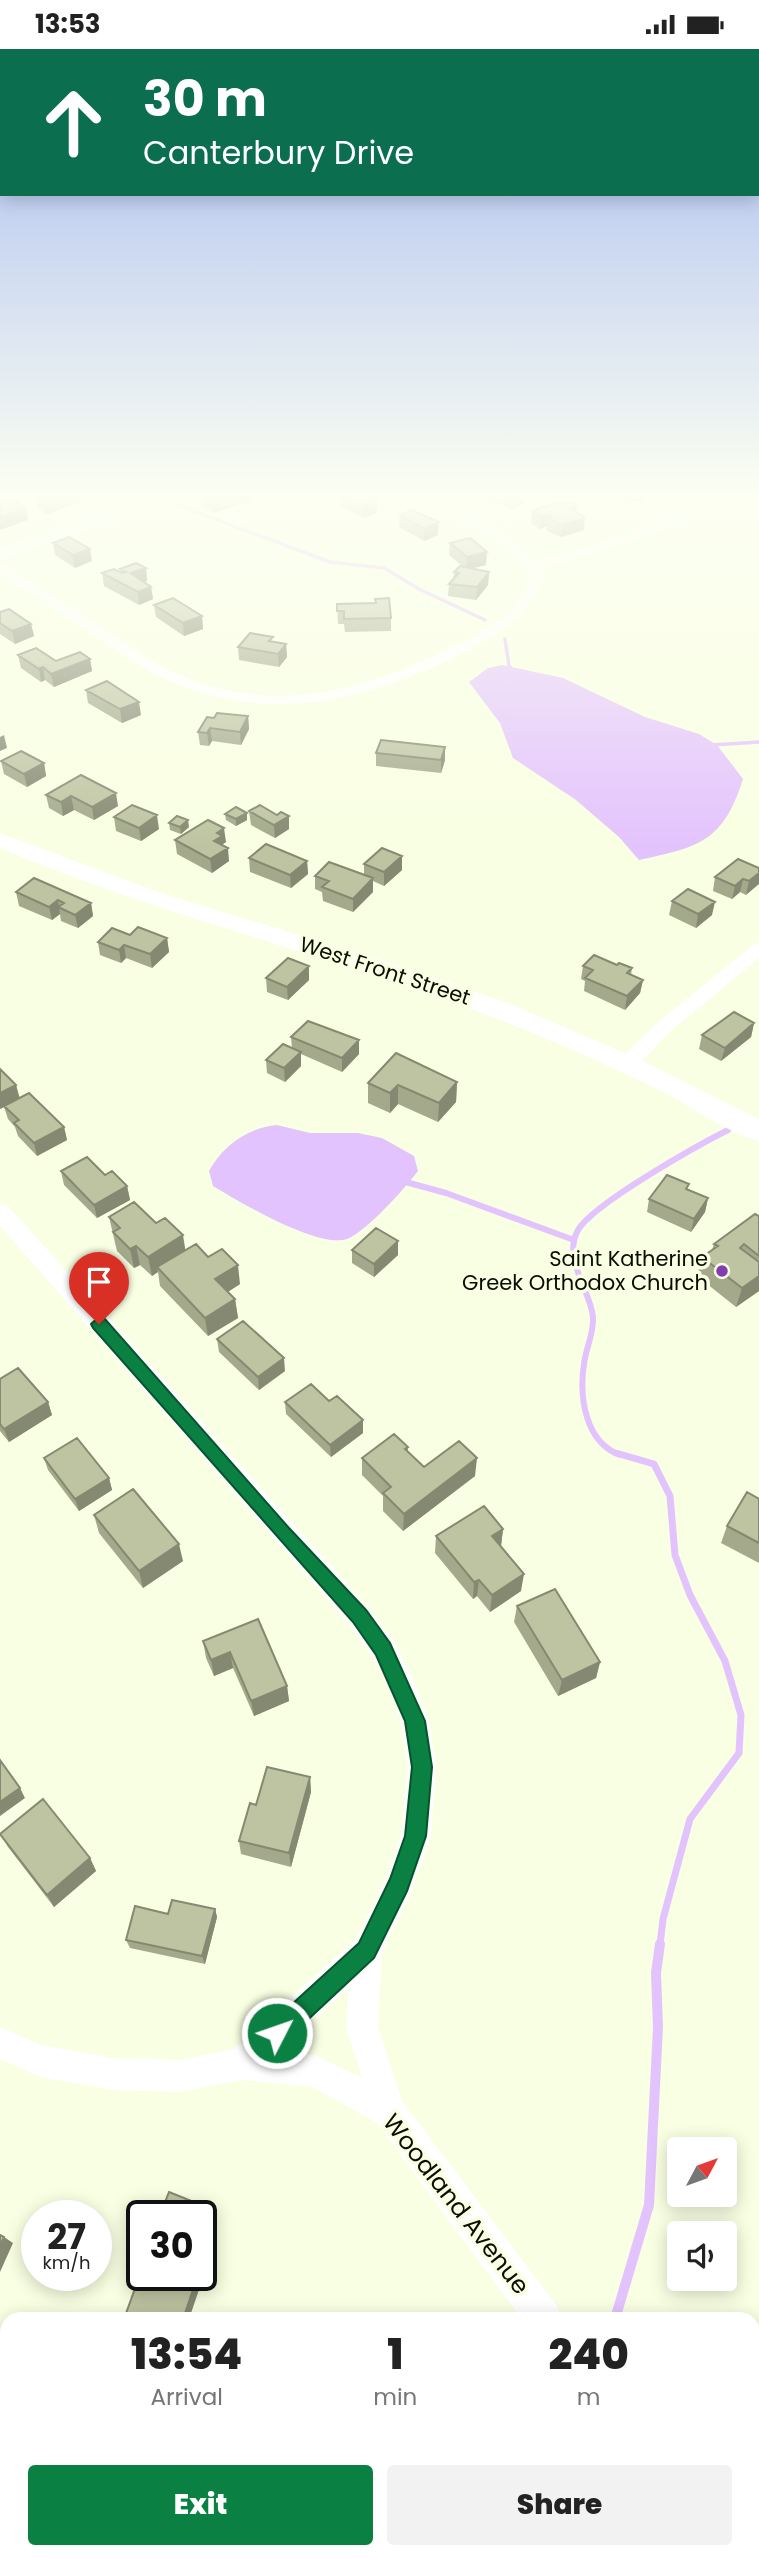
<!DOCTYPE html>
<html lang="en">
<head>
<meta charset="utf-8">
<style>
	:root { --surface:#fff; --page:#f2f2f2; --text:#222; --muted:#767676; --accent:#0b8043 }
	body { margin:0; font-family:Poppins,sans-serif; background:var(--page); color:var(--text); height:100vh; display:flex; flex-direction:column; font-size:26px; white-space:nowrap }
	* { box-sizing:border-box; margin:0 }
	p { font-size:23px; color:var(--muted) }
	.icon { flex:none; width:38px; height:38px; fill:none; stroke:currentColor; stroke-width:2; stroke-linecap:round; stroke-linejoin:round }
	.map { position:relative; flex:1; overflow:hidden }
	.sheet { position:absolute; left:0px; top:2263px; width:760px; height:247px; display:flex; flex-direction:column; background:var(--surface); border-radius:21px 21px 0 0; box-shadow:0 4px 18px #0003 }
	.sheet>* { flex:none }
	.top-card { position:absolute; left:0px; top:0px; width:760px; height:147px; box-shadow:0 4px 18px #0003; background:#0b6e4f; color:#fff; overflow:hidden }
	.needle { width:46px; rotate:49deg }
	.fabs { position:absolute; left:667px; top:2088px; display:grid; gap:14px }
	.fabs a { display:grid; place-items:center; width:70px; height:70px; border-radius:7px; background:var(--surface); box-shadow:0 4px 18px #0003; font-size:35px }
	.speed { position:absolute; left:21px; top:2151px; display:flex; gap:14px; font-size:35px; font-weight:700; text-align:center }
	.speed>* { display:grid; place-content:center; width:91px; height:91px; border-radius:50%; background:var(--surface); box-shadow:0 4px 18px #0003; line-height:1 }
	.speed small { font-size:18px; font-weight:400 }
	.speed .limit { border:4px solid #111; border-radius:10px; background:#fff; color:#111 }
	.pin { position:absolute; display:grid; place-items:center; width:60px; height:60px; color:#fff; margin:-72px -30px; border-radius:50% 50% 50% 0; rotate:-45deg; box-shadow:0 0 7px #0007 }
	.pin .icon { rotate:45deg }
	.me { position:absolute; width:77px; margin:-38px; rotate:49deg; stroke-linejoin:round; filter:drop-shadow(0 0 5px #0008) }
	.turn { display:flex; align-items:center; gap:24px; height:147px; padding:0 28px; font-size:32px }
	.turn .icon { width:91px; height:91px; stroke-width:2.5 }
	.turn b { display:block; font-size:49px; line-height:60px }
	.eta { display:flex; justify-content:space-evenly; align-items:center; height:119px; text-align:center }
	.eta b { font-size:42px; font-weight:800; line-height:49px }
	.action { display:flex; gap:14px; margin-top:auto; padding:14px 28px }
	.action a { flex:1; height:80px; border-radius:7px; background:var(--accent); color:#fff; font-size:28px; font-weight:800; line-height:80px; text-align:center }
	.action a+a { background:var(--page); color:var(--text) }
	.status { display:flex; justify-content:space-between; align-items:center; height:49px; padding:0 35px; background:var(--surface); direction:ltr }
	.status svg { height:19px; fill:currentColor }
	.map>svg:first-child { display:block }
	.water { fill:#e3c3fd }
	.lines { fill:none; stroke-linecap:round; stroke-linejoin:round }
	.stream-far3 { stroke:#e3c3fd; stroke-width:3.5 }
	.stream-far2 { stroke:#e3c3fd; stroke-width:6 }
	.stream-far1 { stroke:#e3c3fd; stroke-width:7 }
	.stream { stroke:#e3c3fd; stroke-width:10 }
	.street { fill:#fff; fill-rule:evenodd }
	.secondary { fill:#fff; fill-rule:evenodd }
	.wall { fill:#a3a98a }
	.shaded-wall { fill:#858971 }
	.building { fill:#bec4a1; stroke:#858971; stroke-width:2 }
	.route { fill:#0b8043; stroke:#07532c; stroke-width:2 }
	.poi-dot { fill:#843db0; stroke:#f9ffe2; stroke-width:2.5 }
	.labels { text-anchor:middle; stroke-width:7; stroke-linejoin:round; paint-order:stroke }
	.street-label { font-size:21px; fill:#0b0d03; stroke:#f9ffe2 }
	.poi-label { font-size:21px; fill:#0b0d03; stroke:#f9ffe2; text-anchor:end }
	.near-street-label { font-size:24px; fill:#0b0d03; stroke:#f9ffe2 }
</style>
</head>
<body>
<div class="status"><b>13:53</b><svg viewBox="0 0 49 12"><path d="M0 12V9h3v3zM5 12V6h3v6zM10 12V3h3v9zM15 12V0h3v12zM26 1h20v11H26zM47 4h2v5h-2z"/></svg></div>
<div class="map">
<svg width="759" height="2509" viewBox="0 0 759 2509">
	<rect width="100%" height="100%" fill="#f9ffe2"/>
	<path class="water" d="M502 616 563 629 645 668 699 685 717 696 743 730C723 793 699 798 639 811L619 788 576 751 513 709 500 674 469 633 488 619Z
		M277 1076 310 1084H358L382 1089 414 1107 418 1122C405 1139 366 1183 347 1190 318 1200 238 1152 213 1137L209 1122C223 1097 247 1079 277 1076Z"/>
	<g class="lines">
		<path class="stream-far3" d="M175 455 330 513 384 519 419 540 485 571
			M505 590 509 617 515 622
			M712 696 759 693"/>
		<path class="stream-far2" d="M402 1132 446 1144 574 1191
			M620 1406C585 1393 579 1348 584 1315 586 1298 594 1285 593 1268 590 1240 562 1210 578 1181 593 1155 698 1096 728 1081"/>
		<path class="stream-far1" d="M616 1404 654 1415 670 1447 675 1506 690 1546 725 1612 741 1666 739 1704 690 1770 663 1870 660 1896"/>
		<path class="stream" d="M615 2270 649 2156 658 1978 656 1924 660 1895
			M583 2509 584 2502"/>
		<path class="street" d="M407 447C441 444 514 485 535 513L666 472 682 459 686 447H698L693 464 676 478 541 520 545 526C530 572 489 591 449 611 350 658 253 675 152 624 131 613 113 599 94 586 63 565 31 545 0 525V515L5 516C38 537 71 558 103 579 122 592 141 606 161 617 256 666 345 649 437 605 476 587 517 570 531 526L509 501 494 490Z
			M759 894V909L671 982 634 1020H620L617 1015 620 1010 657 974 753 896Z
			M0 1155 8 1157 368 1558 393 1591 412 1629 429 1672 436 1718 431 1787 410 1846 382 1903 378 1977 402 2052 557 2257 562 2270H522L376 2073 312 2038 242 2031 180 2043 112 2041 40 2028 0 2010V1978L41 1996 112 2009 180 2011 234 2000 356 1890 386 1829 401 1787 408 1718 401 1672 386 1634 373 1609 350 1576 0 1177ZM349 1939 346 1977 362 2029 315 2006 279 2002Z
			M698 2502H739L741 2509H701Z"/>
		<path class="secondary" d="M156 447H181L178 451 0 511V499Z
			M0 784 161 844 420 923 510 955 641 1011 759 1070V1092C726 1083 695 1060 665 1044 608 1016 550 990 490 967 329 905 160 867 0 799Z"/>
	</g>
	<path class="wall" d="M35 447 80 453 47 465 37 459Z
		M201 447H252V451L214 464 202 458Z
		M341 447H368L377 451V464L364 469 341 457Z
		M482 447H524L523 455 511 460Z
		M619 447H646L643 454 618 450Z
		M564 456 578 457 577 464 584 481 561 488 547 482V477L540 480 531 474 532 462Z
		M400 466 438 486 424 492 399 478Z
		M53 494 92 512 75 519 55 506Z
		M450 494 486 516 471 519 489 523 488 536 476 551 448 547 449 535 453 530 454 523 463 518 449 506Z
		M146 519 147 532 144 533 151 538 153 550 139 556 104 537 102 524H121L120 520Z
		M337 555 391 569V582L345 583 344 575H338Z
		M154 556 202 567 203 580 184 587 156 568Z
		M0 563 31 575 34 587 15 595 0 585Z
		M273 593 286 595 287 608 279 618 239 611 238 598Z
		M18 606 56 612 90 610 92 622 54 638 45 631 41 633 21 619Z
		M86 641 141 666 122 674 88 654Z
		M248 667 249 680 241 696 212 692 209 697 200 696 198 683 214 669Z
		M376 704 445 711 441 724 376 717Z
		M1 712 44 714 46 727 27 738 4 725Z
		M81 726 118 757 94 771 74 761 63 767 49 759 46 746Z
		M249 762 289 767V780L275 789 251 776Z
		M225 765 247 771 236 777 226 771Z
		M114 768 159 780 141 792 116 782Z
		M169 774 189 778 181 785 170 781Z
		M175 791 226 793 223 795V796L229 812 212 824 177 805Z
		M402 807V821L384 837 373 832V843L353 863 323 852 322 843 315 840V827L364 826V815Z
		M249 809 307 812 308 825 291 839 250 823Z
		M759 819 746 846 740 843 732 850 713 842 715 828Z
		M16 843 91 854 93 867 78 879 61 872 60 865 52 871 19 857Z
		M672 852 712 866 696 879 669 866Z
		M130 886 167 889 169 903 152 919 126 909 121 914 100 906 98 893Z
		M617 916 632 919 631 926 643 931 640 944 625 961 584 942 585 932 581 930 583 917Z
		M309 917V931L288 951 267 943 266 929Z
		M754 974 751 988 721 1012 699 1000 702 986Z
		M291 988 359 991V1005L342 1023 301 1005V1017L285 1033 267 1024 266 1011 292 999Z
		M457 1033 456 1053 438 1073 398 1055 390 1064 368 1054V1034Z
		M16 1036 19 1049 64 1078 67 1091 37 1107 18 1087 15 1078 8 1070 4 1058 0 1060Z
		M61 1122 105 1126 127 1137 130 1151 97 1169 64 1136Z
		M688 1141 708 1149 705 1163 691 1183 647 1163 649 1150Z
		M759 1167V1242L736 1258 697 1227 702 1208 712 1201 714 1195Z
		M109 1168 186 1201 208 1208 240 1235 228 1243 235 1250 238 1269 208 1287 160 1237 158 1223 152 1227 140 1216 134 1219 117 1202Z
		M352 1201 398 1206 374 1228 352 1214Z
		M217 1290 285 1322 259 1341 219 1303Z
		M0 1330 48 1353 52 1366 9 1393 0 1382Z
		M285 1353 363 1384 331 1408 286 1365Z
		M408 1398V1403L424 1418 475 1427 403 1482 383 1462V1447L362 1426V1409Z
		M44 1409 109 1429 112 1441 79 1462 48 1421Z
		M759 1450V1514L721 1494 727 1477Z
		M94 1466 183 1512 143 1539 99 1484Z
		M503 1480 501 1497 521 1542 490 1563 477 1547 473 1550 435 1504 436 1487Z
		M517 1557 600 1613 596 1629 558 1647 514 1573Z
		M258 1570 287 1637 289 1652 254 1667 233 1619 214 1627 206 1609 203 1592Z
		M310 1728 311 1743 291 1818 241 1805 239 1792Z
		M0 1785 90 1809 96 1822 54 1858 8 1798Z
		M215 1860 217 1868 205 1915 130 1899 126 1891 168 1865Z"/>
	<path class="shaded-wall" d="M62 447H79L80 453 47 465 45 452Z
		M228 447H252V451L214 464 213 452Z
		M515 447H524L523 455 511 460 512 448Z
		M377 451V464L364 469 363 456Z
		M578 457 576 469 570 459Z
		M26 459 28 471 0 481V468Z
		M548 465 547 477 540 480 541 467Z
		M585 469 584 481 561 488 562 476Z
		M439 473 438 486 424 492V480Z
		M90 500 92 512 75 519 73 506Z
		M487 503 486 516 466 521 467 508Z
		M146 519 147 532 133 537 131 524Z
		M489 523 488 536 476 551 477 538Z
		M151 538 153 550 139 556 138 543Z
		M202 567 203 580 184 587 183 574Z
		M31 575 34 587 15 595 12 582Z
		M286 595 287 608 279 618 278 605Z
		M90 610 92 622 54 638 51 625Z
		M43 618 45 631 41 633 39 620Z
		M139 653 141 666 122 674 120 660Z
		M248 667 249 680 241 696 240 683Z
		M210 679 212 692 209 697 207 684Z
		M4 686 7 699 0 702V688Z
		M445 698V711L441 724V711Z
		M44 714 46 727 27 738 24 725Z
		M116 744 118 757 94 771 92 758Z
		M71 747 74 761 63 767 61 753Z
		M247 764V771L236 777V770Z
		M157 766 159 780 141 792 139 779Z
		M289 767V780L275 789 274 776Z
		M188 771 189 778 181 785 180 778Z
		M224 779 226 793 223 795V800L214 792 217 784Z
		M228 799 229 812 212 824 210 810Z
		M402 807V821L384 837V823Z
		M307 812 308 825 291 839 290 826Z
		M759 824V835L746 846 749 832Z
		M373 829V843L353 863V850Z
		M743 830 740 843 732 850 735 837Z
		M58 851 60 865 52 871 49 858Z
		M715 853 712 866 696 879 698 865Z
		M91 854 93 867 78 879 75 866Z
		M167 889 169 903 152 919 150 905Z
		M124 896 126 909 121 914 119 901Z
		M309 917V931L288 951 287 938Z
		M643 931 640 944 625 961 627 947Z
		M754 974 751 988 721 1012 725 999Z
		M359 991V1005L342 1023V1009Z
		M301 1003V1017L285 1033 284 1019Z
		M457 1033 456 1053 438 1073 439 1054Z
		M16 1036 20 1050 0 1060V1044Z
		M398 1036V1055L390 1064V1044Z
		M64 1078 67 1091 37 1107 34 1094Z
		M127 1137 130 1151 97 1169 94 1156Z
		M708 1149 705 1163 691 1183 694 1170Z
		M183 1186 186 1205 157 1218 158 1223 152 1227 148 1208Z
		M398 1192V1206L374 1228V1215Z
		M136 1197 140 1216 134 1219 130 1200Z
		M238 1216 240 1235 218 1249 215 1230Z
		M759 1227V1242L736 1258 742 1239Z
		M235 1250 238 1269 208 1287 205 1269Z
		M284 1309 285 1322 259 1341 258 1328Z
		M48 1353 52 1366 9 1393 4 1380Z
		M363 1371V1384L331 1408 330 1396Z
		M477 1409 475 1427 403 1482 404 1465Z
		M109 1429 112 1441 79 1462 75 1450Z
		M503 1480 501 1497 492 1487Z
		M179 1495 183 1512 143 1539 139 1522Z
		M524 1525 521 1542 490 1563 492 1546Z
		M479 1531 477 1547 473 1550 474 1533Z
		M230 1603 233 1619 214 1627 211 1611Z
		M600 1613 596 1629 558 1647 562 1631Z
		M287 1637 289 1652 254 1667 251 1652Z
		M310 1728 311 1743 291 1818 289 1804Z
		M20 1739 25 1749 0 1767V1753Z
		M90 1809 96 1822 54 1858 47 1846Z
		M215 1860 217 1868 205 1915 202 1907Z
		M209 2159 213 2165 204 2193 201 2188V2183Z
		M4 2188 13 2194 0 2223V2197Z
		M210 2191 214 2197 189 2270H183L198 2226H201V2215Z"/>
	<path class="building" d="M35 447H62L45 452Z
		M203 447H228L213 452Z
		M345 447H368L377 451 363 456Z
		M13 451 26 459 0 468V454Z
		M559 453 564 456 571 453 578 457 570 459 585 469 562 476 548 469 552 468 548 465 541 467 532 462Z
		M412 461 439 473 424 480 400 466Z
		M69 488 90 500 73 506 53 494Z
		M470 489 487 503 467 508 450 494Z
		M136 514 146 519 131 524 151 538 138 543 102 524 114 520 122 524 126 523 120 520Z
		M460 517 489 523 477 538 449 535 459 524 454 523Z
		M173 549 202 567 183 574 154 556Z
		M389 549 391 569 344 570V562H337V555L376 554 375 550Z
		M9 560 31 575 12 582 0 574V563Z
		M250 584 273 588 269 592 286 595 278 605 238 598Z
		M36 599 56 612 80 603 90 610 51 625 43 618 39 620 18 606Z
		M107 632 139 653 120 660 86 641Z
		M217 664 248 667 240 683 210 679 207 684 198 683 207 668 214 669Z
		M381 691 445 698 441 711 376 704Z
		M21 702 44 714 24 725 1 712Z
		M81 726 116 744 92 758 71 747 61 753 46 746Z
		M132 756 157 766 139 779 114 768Z
		M260 756 277 766 281 763 289 767 274 776 249 762Z
		M236 758 247 764 236 770 225 765Z
		M177 767 188 771 180 778 169 774Z
		M208 771 224 779 217 784 222 787 214 792 228 799 210 810 175 791Z
		M266 795 307 812 290 826 249 809Z
		M382 799 402 807 384 823 364 815Z
		M738 810 759 819V824L749 832 743 830 735 837 715 828Z
		M329 813 373 829 353 850 322 838 329 832 315 827Z
		M34 829 91 854 75 866 58 858 64 854 58 851 49 858 16 843Z
		M688 840 715 853 698 865 672 852Z
		M138 878 167 889 150 905 124 896 119 901 98 893 112 879 130 886Z
		M594 906 617 916 619 914 632 919 627 924 643 931 627 947 585 929 593 921 583 917Z
		M288 909 309 917 287 938 266 929Z
		M734 963 754 974 725 999 702 986Z
		M308 972 359 991 342 1009 291 988Z
		M283 995 301 1003 284 1019 266 1011Z
		M396 1004 457 1033 439 1054 398 1036 390 1044 368 1034Z
		M0 1020 16 1036 0 1044Z
		M29 1044 64 1078 34 1094 14 1074 19 1071 4 1057Z
		M87 1108 105 1126 112 1122 127 1137 94 1156 61 1122Z
		M667 1126 689 1135 686 1140 708 1149 694 1170 649 1150Z
		M134 1153 156 1174 165 1169 183 1186 148 1208 136 1197 130 1200 113 1183 120 1179 109 1168Z
		M755 1165 759 1167V1207L744 1195 740 1199 759 1213V1227L742 1239 702 1208 718 1197 714 1195Z
		M376 1179 398 1192 374 1215 352 1201Z
		M196 1195 208 1208 222 1200 238 1216 215 1230 235 1250 205 1269 157 1218Z
		M243 1272 284 1309 258 1328 217 1290Z
		M18 1319 48 1353 4 1380 0 1375V1330Z
		M311 1335 329 1352 337 1347 363 1371 330 1396 285 1353Z
		M394 1385 408 1398 405 1400 424 1418 459 1392 477 1409 404 1465 383 1444 391 1438 362 1409Z
		M77 1389 109 1429 75 1450 44 1409Z
		M133 1440 179 1495 139 1522 94 1466Z
		M747 1443 759 1450V1494L727 1477Z
		M484 1457 503 1480 492 1487 524 1525 492 1546 479 1531 474 1533 436 1487Z
		M555 1540 600 1613 562 1631 517 1557Z
		M258 1570 287 1637 251 1652 230 1603 211 1611 203 1592Z
		M0 1711 20 1739 0 1753Z
		M267 1718 310 1728 289 1804 239 1792 250 1754 256 1756Z
		M43 1750 90 1809 47 1846 0 1785Z
		M172 1851 215 1860 202 1907 126 1891 135 1857 168 1865Z
		M169 2143 209 2159 201 2183V2166H160Z
		M0 2186 4 2188 0 2197Z
		M201 2187 210 2191 201 2215Z
		M142 2220V2226H198L183 2270H124Z
		M382 2502H419V2503L423 2509H387Z"/>
	<linearGradient id="sky" x2="0" y2="1"><stop stop-color="#a6baf0"/><stop offset="0.56" stop-color="#fcfff2"/><stop offset="1" stop-color="#fcfff2" stop-opacity="0"/></linearGradient>
	<rect width="759" height="798" fill="url(#sky)"/>
	<path class="route" d="M99 1268 105 1270 289 1479 366 1561 390 1594 425 1672 432 1718 426 1787 407 1842 374 1909 285 1992 277 1995 269 1992 266 1984 269 1976 359 1894 390 1830 405 1787 412 1718 405 1672 376 1606 353 1573 93 1279 91 1275Z"/>
	<circle class="poi-dot" cx="722" cy="1222" r="7"/>
	<g class="labels">
		<g class="street-label">
			<text transform="translate(385 922) rotate(18)" y="7">West Front Street</text>
		</g>
		<g class="poi-label">
			<text x="708" y="1217">Saint Katherine<tspan x="708" dy="24">Greek Orthodox Church</tspan></text>
		</g>
		<g class="near-street-label">
			<text transform="translate(456 2155) rotate(52)" y="8">Woodland Avenue</text>
		</g>
	</g>
</svg>
<div class="fabs">
<a><svg class="needle" viewBox="-14 -14 28 28"><path d="M0-13l5 13h-10z" fill="#e53935"/><path d="M0 13l5-13h-10z" fill="#767676"/></svg></a>
<a><svg class="icon" aria-label="sound" viewBox="0 0 24 24"><path d="M4 9h4l5-4v14l-5-4H4zM17 9q2 3 0 6"/></svg></a>
</div>
<div class="speed"><div>27<small>km/h</small></div><div class="limit">30</div></div>
<div class="pin" style="left:99px;top:1275px;background:#d93025"><svg class="icon" aria-label="arrive" viewBox="0 0 24 24"><path d="M6 21V4h12l-3 4 3 4H6"/></svg></div>
<svg class="me" style="left:277px;top:1984px" viewBox="-20 -20 40 40"><circle r="17" fill="#0b8043" stroke="#fff" stroke-width="3"/><path d="M0-11L8 9 0 5-8 9z" fill="#fff"/></svg>
<div class="top-card">
<div class="turn"><svg class="icon" aria-label="ahead" viewBox="0 0 24 24"><path d="M12 20V5M6 11l6-6 6 6"/></svg><div><b>30 m</b>Canterbury Drive</div></div>
</div>
<section class="sheet">
<div class="eta">
<div><b>13:54</b><p>Arrival</p></div>
<div><b>1</b><p>min</p></div>
<div><b>240</b><p>m</p></div>
</div>
<div class="action"><a>Exit</a><a>Share</a></div>
</section>
</div>
</body>
</html>
